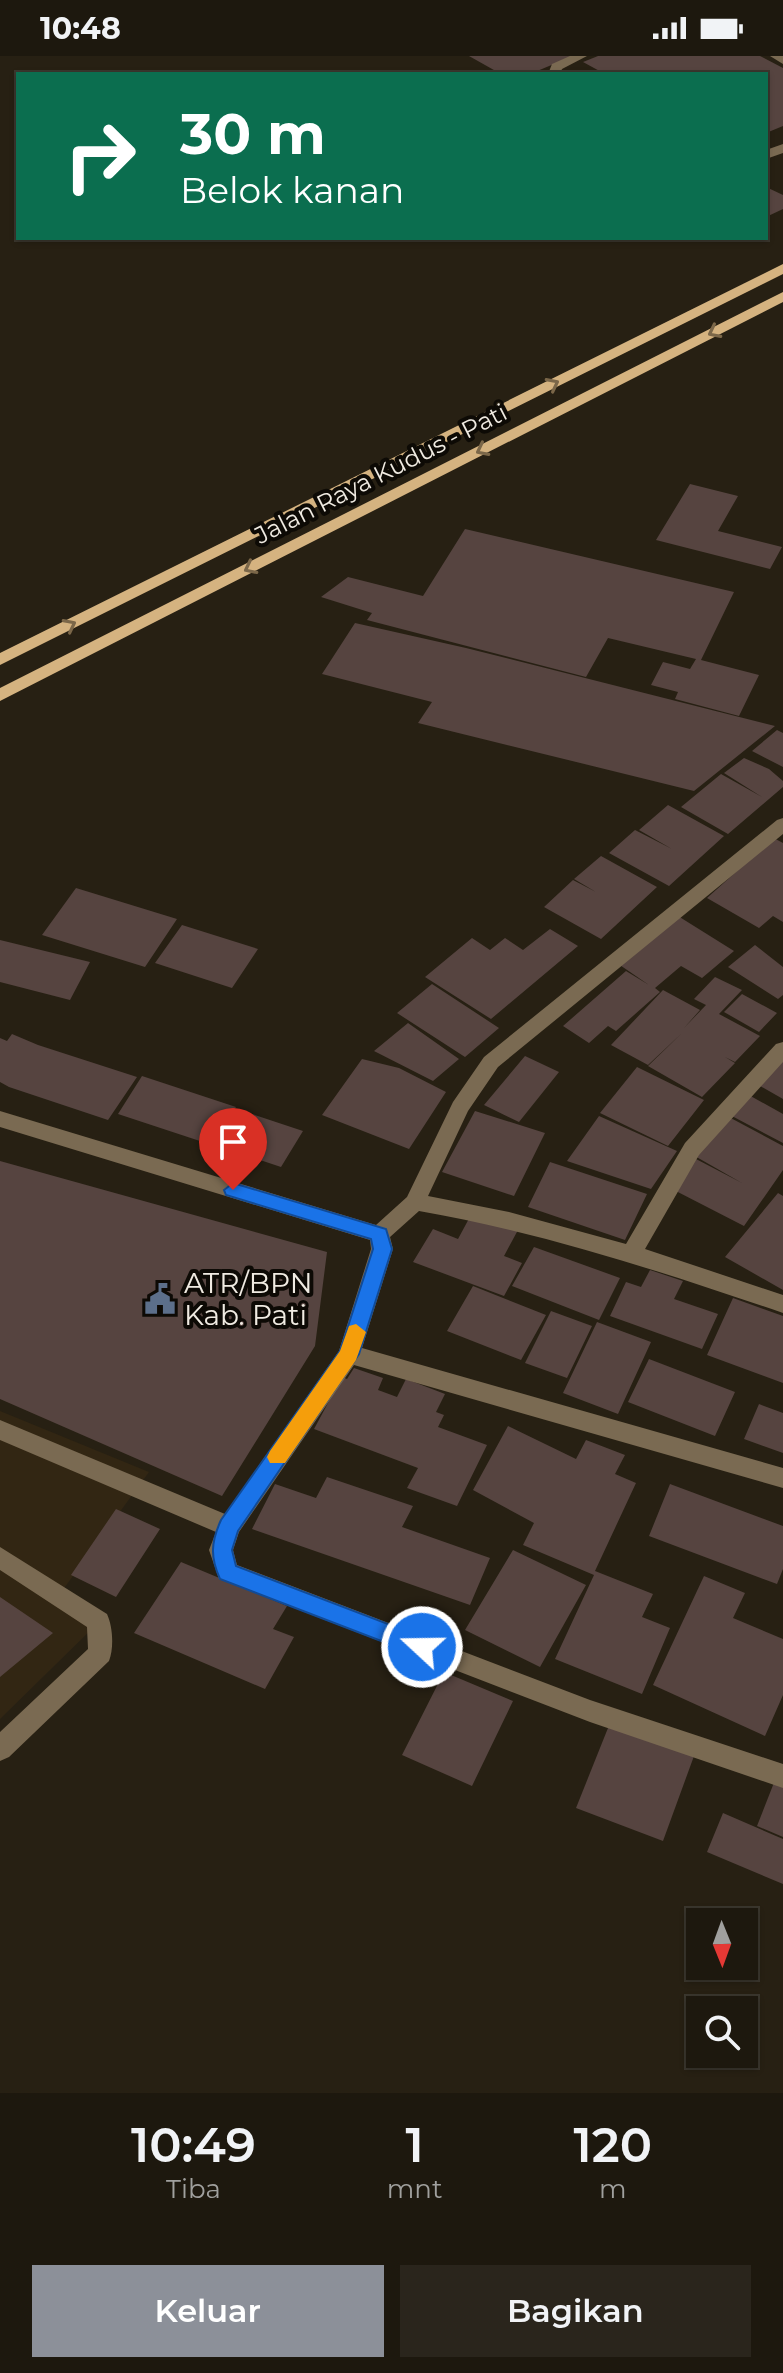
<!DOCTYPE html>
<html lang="id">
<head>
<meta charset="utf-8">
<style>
	:root { --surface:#1d180e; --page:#2a251c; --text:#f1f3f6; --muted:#a0a09e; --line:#3b372e; --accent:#8c9099 }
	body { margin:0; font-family:Montserrat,sans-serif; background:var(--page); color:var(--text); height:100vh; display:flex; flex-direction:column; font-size:30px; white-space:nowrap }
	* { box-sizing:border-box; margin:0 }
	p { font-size:26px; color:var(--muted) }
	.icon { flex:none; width:44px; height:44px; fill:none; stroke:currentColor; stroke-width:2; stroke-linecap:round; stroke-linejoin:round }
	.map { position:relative; height:2037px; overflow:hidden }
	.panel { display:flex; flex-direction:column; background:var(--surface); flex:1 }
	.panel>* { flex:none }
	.top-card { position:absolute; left:16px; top:16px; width:752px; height:168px; border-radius:0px; box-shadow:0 2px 6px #0004,0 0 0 2px var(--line); background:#0b6e4f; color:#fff; overflow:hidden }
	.needle { width:52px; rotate:179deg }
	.tools { position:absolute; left:686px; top:1852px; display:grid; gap:16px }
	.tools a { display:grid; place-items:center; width:72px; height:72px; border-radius:0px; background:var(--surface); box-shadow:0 2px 6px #0004,0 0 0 2px var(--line); font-size:40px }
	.pin { position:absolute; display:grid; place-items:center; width:68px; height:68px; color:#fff; margin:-82px -34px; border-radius:50% 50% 50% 0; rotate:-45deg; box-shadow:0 0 8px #0007 }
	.pin .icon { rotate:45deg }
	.me { position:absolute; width:88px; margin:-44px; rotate:291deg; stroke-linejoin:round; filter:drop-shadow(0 0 6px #0008) }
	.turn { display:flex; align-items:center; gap:28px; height:168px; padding:0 32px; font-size:36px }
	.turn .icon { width:104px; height:104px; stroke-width:2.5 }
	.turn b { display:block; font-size:56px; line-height:68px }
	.eta { display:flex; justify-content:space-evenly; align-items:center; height:136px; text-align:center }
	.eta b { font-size:48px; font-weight:600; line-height:56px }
	.cta { display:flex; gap:16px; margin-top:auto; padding:16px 32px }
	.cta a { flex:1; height:92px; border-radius:0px; background:var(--accent); color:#fff; font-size:32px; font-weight:600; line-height:92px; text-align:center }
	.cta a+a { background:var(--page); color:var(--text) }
	.status { display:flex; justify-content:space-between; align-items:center; height:56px; padding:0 40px; background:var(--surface); direction:ltr }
	.status svg { height:22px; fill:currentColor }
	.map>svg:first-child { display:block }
	.built { fill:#322613 }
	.building { fill:#564440 }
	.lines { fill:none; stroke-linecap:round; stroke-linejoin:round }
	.minor { fill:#7a6a52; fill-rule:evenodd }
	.major { fill:#d5b380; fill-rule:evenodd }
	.oneway { stroke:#7b6749 }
	.route { fill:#1a73e8; stroke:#114b97; stroke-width:2 }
	.slow { fill:#f59e0b }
	.labels { text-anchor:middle; stroke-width:8; stroke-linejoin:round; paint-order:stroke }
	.far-street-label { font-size:24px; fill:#f0ebe2; stroke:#0d0a05 }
	.poi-label { font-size:28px; fill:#f0ebe2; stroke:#0d0a05; text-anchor:start }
</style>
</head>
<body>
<div class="status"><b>10:48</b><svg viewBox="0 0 49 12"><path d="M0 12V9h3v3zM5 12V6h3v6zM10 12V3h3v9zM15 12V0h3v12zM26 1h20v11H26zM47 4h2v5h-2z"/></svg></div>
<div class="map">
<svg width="783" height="2037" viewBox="0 0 783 2037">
	<rect width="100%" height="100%" fill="#272013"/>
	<path class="built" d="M0 1355 149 1416 62 1535 99 1566 0 1663Z"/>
	<path class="building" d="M469 0H573L530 18H501Z
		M598 0H760L783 12V70L766 77V18H605L583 6Z
		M766 131 783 139V153L766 161Z
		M690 428 738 440 718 475 782 491 770 513 656 484Z
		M465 473 734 536 701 604 759 619 739 660 675 643 678 636 651 629 663 606 690 613 696 603 608 582 586 621 367 564 372 557 321 541 348 521 423 540Z
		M355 567 466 592 775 670 694 735 418 667 432 646 322 618Z
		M777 674 783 677V711L752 695Z
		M744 702 769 713 783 725V731L728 778 681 751 721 718 762 741 724 717Z
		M668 749 724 780 669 830 609 797 635 774 672 793 639 774Z
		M768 779 783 787V866L773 860 759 872 707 842 736 816Z
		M601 800 657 831 601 883 544 851 573 824 596 836 574 823Z
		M76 832 177 863 145 911 42 879Z
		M678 860 734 895 702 922 681 910 655 932 660 936 616 975 608 970 589 987 563 970 626 915 649 929 614 905Z
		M182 869 258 893 232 932 155 907Z
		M550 873 578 890 491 963 425 921 472 882 490 894 505 882 523 894Z
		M0 884 90 906 70 944 0 926Z
		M755 889 783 911V939L778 943 728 911Z
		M715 921 742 934 719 958 760 980 735 1006 725 1001 735 1007 702 1041 648 1010 682 977 648 1009 611 989 663 934 700 954 684 972 706 949 694 943Z
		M432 928 499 972 465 1001 397 957Z
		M742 938 777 957 759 976 724 956Z
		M408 967 459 1003 433 1025 374 995Z
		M12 978 38 989 137 1021 108 1064 9 1031 0 1026V982L7 985Z
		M783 999V1043L755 1027Z
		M525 1000 559 1016 519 1066 484 1049Z
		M362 1003 399 1012 446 1036 409 1093 322 1059Z
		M637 1011 704 1044 668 1090 600 1057Z
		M142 1020 236 1051 212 1089 118 1058Z
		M747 1038 783 1058V1087L730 1059Z
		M237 1053 303 1075 281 1111 215 1089 232 1072Z
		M475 1055 545 1077 514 1140 442 1116Z
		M599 1060 677 1095 651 1133 567 1105Z
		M727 1060 783 1090V1114L744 1170 672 1133 696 1103 742 1127 693 1099Z
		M0 1105 327 1196 315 1290 222 1440 0 1343Z
		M550 1106 647 1138 625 1184 528 1151Z
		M778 1137 783 1140V1234L725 1201Z
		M472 1157 518 1174 504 1200 522 1207 504 1240 413 1206 433 1173 458 1183Z
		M534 1191 620 1222 599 1264 512 1230Z
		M650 1214 683 1225 674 1243 718 1258 702 1293 610 1260 626 1226 641 1231Z
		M473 1230 546 1259 521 1304 447 1275Z
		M733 1242 783 1260V1327L707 1299Z
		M551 1255 592 1270 567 1322 525 1307Z
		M597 1266 651 1286 618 1358 563 1337Z
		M649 1303 735 1336 715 1380 628 1346Z
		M354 1312 383 1322 378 1334 397 1341 406 1323 445 1338 436 1356 444 1359 438 1371 487 1389 457 1450 407 1432 418 1412 314 1373 342 1321 347 1323Z
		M759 1348 783 1357V1397L744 1383Z
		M508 1370 576 1403 586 1384 625 1399 615 1418 636 1427 595 1515 653 1538 642 1561 670 1572 642 1638 555 1603 594 1519 523 1489 534 1467 473 1434Z
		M327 1421 413 1450 402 1471 490 1502 470 1549 252 1473 275 1428 316 1442Z
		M670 1428 783 1470V1513L777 1528 649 1480Z
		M116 1453 160 1473 116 1541 71 1519Z
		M513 1494 586 1529 540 1611 465 1574Z
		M181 1506 287 1550 273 1573 294 1581 265 1633 134 1577Z
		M704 1520 745 1537 733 1562 783 1583V1639L765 1680 653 1629Z
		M0 1541 53 1577 0 1621Z
		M444 1616 513 1645 472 1730 402 1699Z
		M610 1667 694 1700 663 1785 576 1752Z
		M777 1719 783 1722V1781L757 1770Z
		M723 1757 783 1783V1828L707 1796Z"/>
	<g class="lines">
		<path class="minor" d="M570 0H587L562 13 560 18H548L552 8Z
			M770 0H783V8Z
			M783 88V97L766 103V94Z
			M783 762V778L498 1011 468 1055 428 1140 509 1156 626 1188 685 1087 776 988 783 986V1006L699 1099 645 1193 783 1239V1257C663 1216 544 1177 419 1155L390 1181 393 1193 362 1292 783 1412V1432L354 1309 239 1476 233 1494 237 1509 590 1644 783 1708V1732L590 1666 219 1523 209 1494 216 1476 0 1384V1364L225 1458 339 1295 371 1193 370 1184 0 1071V1055L376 1169 407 1141 453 1046 484 1001 777 764Z
			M0 1491 107 1558C113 1571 114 1592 109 1605L9 1701 0 1705V1676L88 1593 87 1571 0 1514Z"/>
		<path class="major" d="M783 208V218L0 609V597Z
			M783 236V246L0 645V632Z"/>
	</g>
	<defs><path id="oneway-chevron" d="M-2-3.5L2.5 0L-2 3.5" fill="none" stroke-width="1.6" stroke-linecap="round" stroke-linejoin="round" transform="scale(2)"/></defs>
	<g class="oneway">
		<use href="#oneway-chevron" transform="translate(714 276) rotate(153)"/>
		<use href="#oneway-chevron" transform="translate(553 328) rotate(-27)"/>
		<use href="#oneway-chevron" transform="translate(482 394) rotate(153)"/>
		<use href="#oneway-chevron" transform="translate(250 512) rotate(153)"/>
		<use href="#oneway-chevron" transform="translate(70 569) rotate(-27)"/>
	</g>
	<path class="route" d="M233 1127 386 1173 392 1193 359 1298 238 1475 232 1494 236 1510 430 1584 433 1591 430 1598 422 1601 415 1598 220 1523C210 1501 211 1486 221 1464L340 1295 373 1193 371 1183 226 1139 224 1134Z"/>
	<path class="slow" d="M356 1268 366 1276 356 1304 285 1407H270L267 1401 270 1395 340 1295 349 1270Z"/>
	<defs>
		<symbol id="civic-bare" viewBox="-9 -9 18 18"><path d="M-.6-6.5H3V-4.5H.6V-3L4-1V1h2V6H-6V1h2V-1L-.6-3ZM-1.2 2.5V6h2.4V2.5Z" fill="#5c6f8a" stroke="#0d0a05" stroke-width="2.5" paint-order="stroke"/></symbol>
	</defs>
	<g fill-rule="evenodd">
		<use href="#civic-bare" x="138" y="1221" width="44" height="44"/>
	</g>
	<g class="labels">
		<g class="far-street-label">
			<text transform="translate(381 418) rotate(-27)" y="8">Jalan Raya Kudus - Pati</text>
		</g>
		<g class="poi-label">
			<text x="184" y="1237">ATR/BPN<tspan x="184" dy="32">Kab. Pati</tspan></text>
		</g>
	</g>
</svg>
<div class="tools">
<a><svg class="needle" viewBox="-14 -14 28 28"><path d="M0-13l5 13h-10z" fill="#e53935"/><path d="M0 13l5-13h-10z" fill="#a0a09e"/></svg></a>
<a><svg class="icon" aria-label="search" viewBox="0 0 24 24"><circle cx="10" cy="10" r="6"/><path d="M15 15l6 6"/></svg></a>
</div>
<div class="pin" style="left:233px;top:1134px;background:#d93025"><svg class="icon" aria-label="arrive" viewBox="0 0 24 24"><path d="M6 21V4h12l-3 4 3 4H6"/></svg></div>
<svg class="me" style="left:422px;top:1591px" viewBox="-20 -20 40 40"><circle r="17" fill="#1a73e8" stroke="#fff" stroke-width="3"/><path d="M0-11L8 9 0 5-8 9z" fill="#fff"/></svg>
<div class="top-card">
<div class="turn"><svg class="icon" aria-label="right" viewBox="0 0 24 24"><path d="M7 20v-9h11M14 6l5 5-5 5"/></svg><div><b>30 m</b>Belok kanan</div></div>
</div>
</div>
<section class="panel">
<div class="eta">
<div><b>10:49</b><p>Tiba</p></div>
<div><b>1</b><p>mnt</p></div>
<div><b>120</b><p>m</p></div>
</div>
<div class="cta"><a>Keluar</a><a>Bagikan</a></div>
</section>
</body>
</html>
